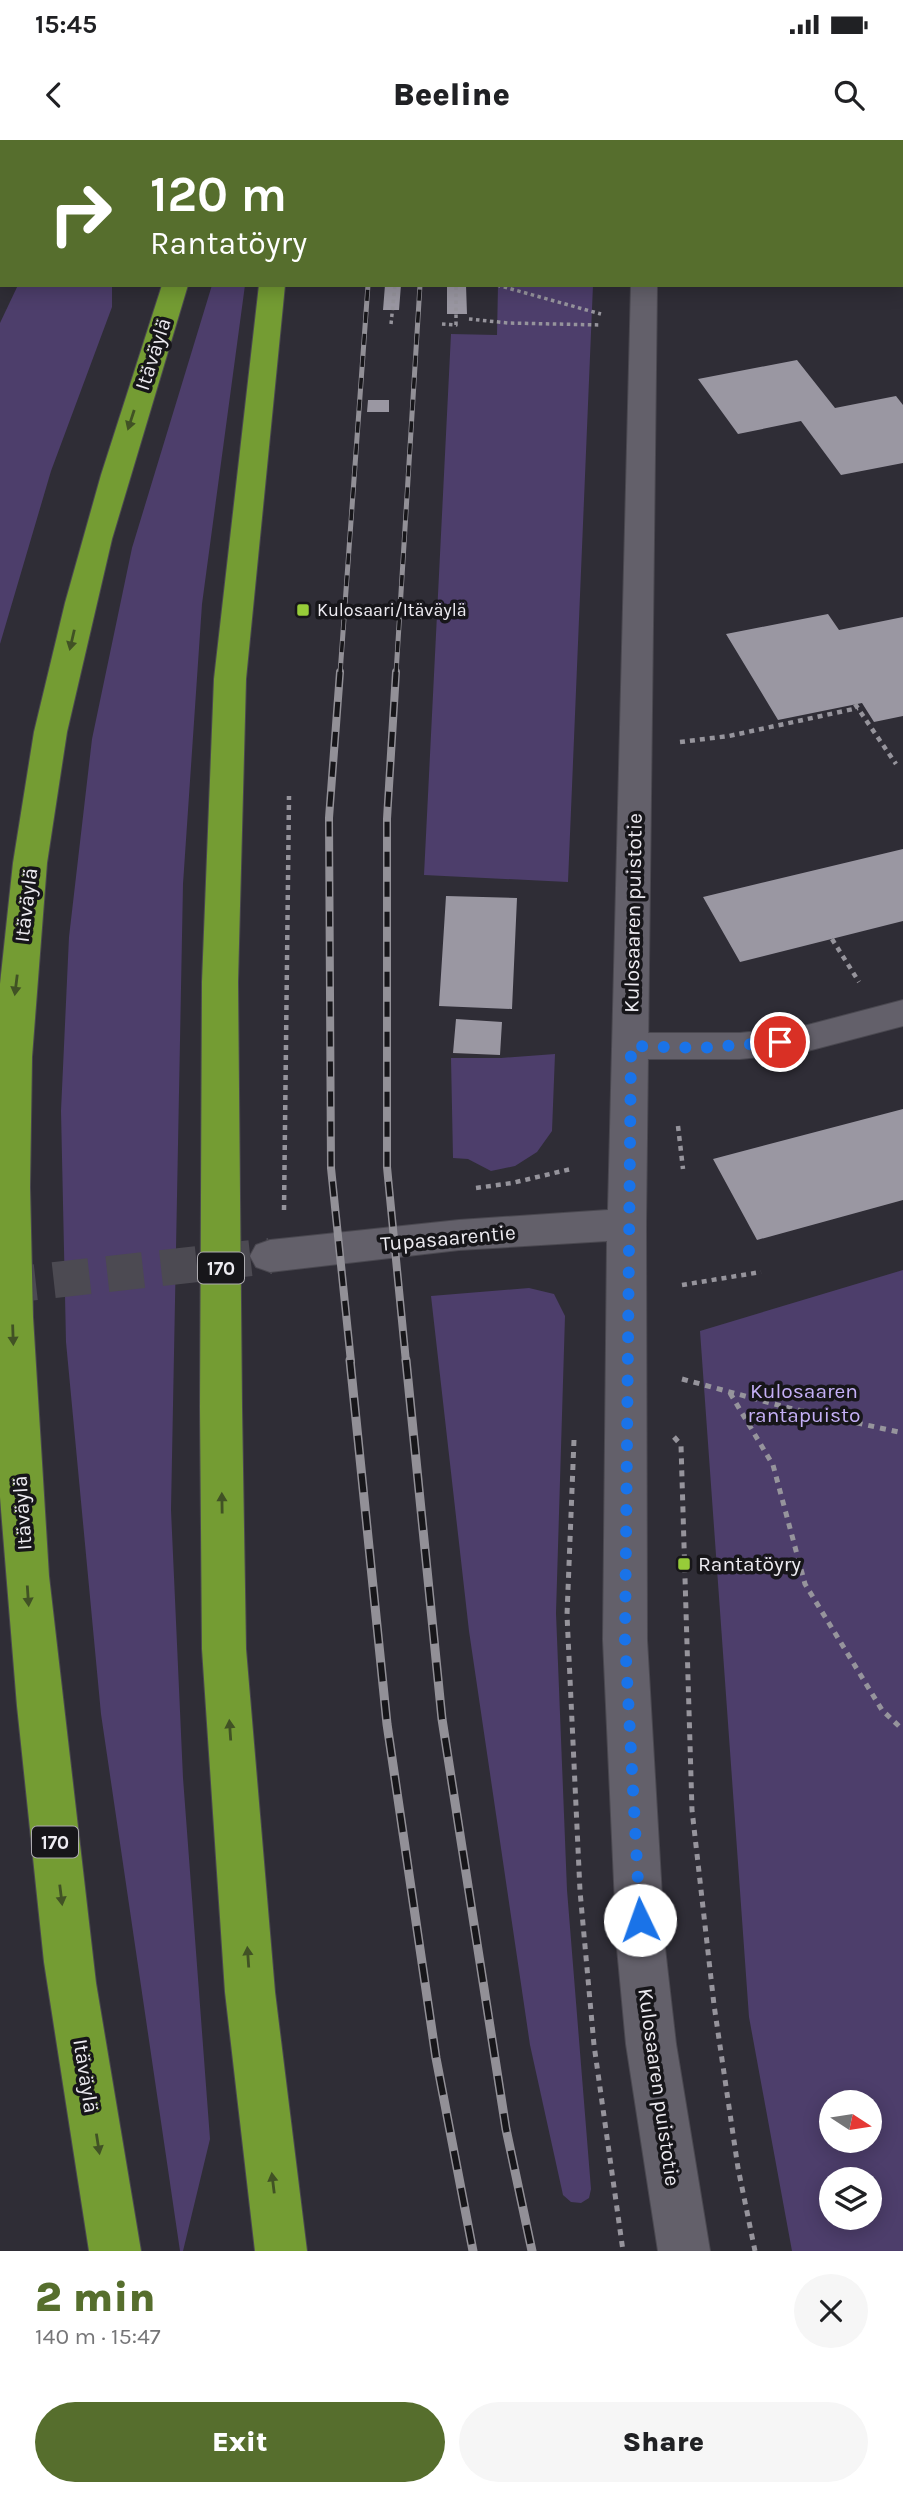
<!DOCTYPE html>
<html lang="en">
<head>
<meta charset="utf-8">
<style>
	:root { --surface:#fff; --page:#f6f6f6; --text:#202124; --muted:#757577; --accent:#566e2d }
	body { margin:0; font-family:Karla,sans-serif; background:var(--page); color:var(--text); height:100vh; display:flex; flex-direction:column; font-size:26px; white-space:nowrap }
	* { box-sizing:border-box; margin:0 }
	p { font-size:23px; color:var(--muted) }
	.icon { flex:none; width:38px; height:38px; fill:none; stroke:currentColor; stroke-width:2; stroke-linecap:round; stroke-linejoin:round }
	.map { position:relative; height:2111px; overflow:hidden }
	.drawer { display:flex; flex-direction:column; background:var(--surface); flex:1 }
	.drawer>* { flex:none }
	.top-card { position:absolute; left:0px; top:0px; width:903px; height:147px; box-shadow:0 4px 18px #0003; background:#566e2d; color:#fff; overflow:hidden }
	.needle { width:46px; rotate:102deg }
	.controls { position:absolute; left:819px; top:1950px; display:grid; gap:14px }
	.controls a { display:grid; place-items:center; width:63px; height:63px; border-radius:50%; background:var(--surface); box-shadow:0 4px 18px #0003; font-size:35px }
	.pin { position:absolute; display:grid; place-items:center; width:60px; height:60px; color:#fff; margin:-30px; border:4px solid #fff; border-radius:50%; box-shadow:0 2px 7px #0007 }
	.me { position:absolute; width:77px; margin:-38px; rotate:357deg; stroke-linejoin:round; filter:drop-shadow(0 0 5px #0008) }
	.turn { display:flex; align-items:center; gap:24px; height:147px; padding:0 35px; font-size:32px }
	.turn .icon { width:91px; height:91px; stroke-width:2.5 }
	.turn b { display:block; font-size:49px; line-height:60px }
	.round { display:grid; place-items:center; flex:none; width:74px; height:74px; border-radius:37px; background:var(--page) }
	.head { display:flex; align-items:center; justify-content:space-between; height:119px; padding:0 35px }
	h1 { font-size:42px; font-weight:800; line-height:52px; color:var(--accent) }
	.button { display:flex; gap:14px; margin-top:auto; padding:14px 35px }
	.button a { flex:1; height:80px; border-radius:42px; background:var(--accent); color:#fff; font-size:28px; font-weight:800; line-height:80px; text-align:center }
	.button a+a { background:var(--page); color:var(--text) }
	.status { display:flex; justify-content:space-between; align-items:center; height:49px; padding:0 35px; background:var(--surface); direction:ltr }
	.status svg { height:19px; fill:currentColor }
	header { display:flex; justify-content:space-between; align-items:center; height:91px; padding:0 35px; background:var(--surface); font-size:32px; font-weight:800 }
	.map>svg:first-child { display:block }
	.green { fill:#4d3e6b; fill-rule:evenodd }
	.building { fill:#9a97a2 }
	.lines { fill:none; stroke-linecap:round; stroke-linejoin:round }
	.secondary-tunnel { stroke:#4c4a52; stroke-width:36; stroke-dasharray:36 18; stroke-linecap:butt }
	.street-casing { stroke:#4a4850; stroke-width:2 }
	.secondary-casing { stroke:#4a4850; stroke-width:2 }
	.highway-casing { stroke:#4a4850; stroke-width:2 }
	.path-far2 { stroke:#96949c; stroke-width:3.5; stroke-dasharray:3.5 3.5; stroke-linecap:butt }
	.path-far1 { stroke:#96949c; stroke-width:4.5; stroke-dasharray:5 5; stroke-linecap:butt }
	.path { stroke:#96949c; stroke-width:5; stroke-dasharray:6 6; stroke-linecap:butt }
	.street { fill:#63606a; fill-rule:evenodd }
	.secondary { fill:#63606a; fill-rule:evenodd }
	.highway { fill:#749c33; fill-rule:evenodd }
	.rail-far2-casing { stroke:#929097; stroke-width:5 }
	.rail-far1-casing { stroke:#929097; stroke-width:8 }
	.rail-casing { stroke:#929097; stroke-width:9 }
	.rail-far2 { stroke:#17161a; stroke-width:3.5; stroke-dasharray:11; stroke-linecap:butt }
	.rail-far1 { stroke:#17161a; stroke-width:5; stroke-dasharray:15; stroke-linecap:butt }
	.rail { stroke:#17161a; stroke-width:6; stroke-dasharray:19; stroke-linecap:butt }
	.oneway { fill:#415225 }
	.route { stroke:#1a73e8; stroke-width:12; stroke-dasharray:0 21.6 }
	.poi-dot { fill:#97cc39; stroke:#17161a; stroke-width:2.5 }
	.labels { text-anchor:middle; stroke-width:7; stroke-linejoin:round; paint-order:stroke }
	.far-poi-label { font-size:18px; fill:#edebf1; stroke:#17161a; text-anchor:start }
	.shield { fill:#17161a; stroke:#adabb0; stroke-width:2 }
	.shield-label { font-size:19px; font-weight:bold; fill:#edebf1 }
	.street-label { font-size:21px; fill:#edebf1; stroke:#17161a }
	.park-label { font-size:21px; fill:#c5b0f7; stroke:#17161a }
	.poi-label { font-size:21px; fill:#edebf1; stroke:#17161a; text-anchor:start }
</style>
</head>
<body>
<div class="status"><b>15:45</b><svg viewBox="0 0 49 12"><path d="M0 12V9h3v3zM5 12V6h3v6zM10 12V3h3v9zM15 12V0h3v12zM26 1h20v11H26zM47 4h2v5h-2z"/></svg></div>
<header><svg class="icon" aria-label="back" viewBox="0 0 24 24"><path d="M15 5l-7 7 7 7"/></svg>Beeline<svg class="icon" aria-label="search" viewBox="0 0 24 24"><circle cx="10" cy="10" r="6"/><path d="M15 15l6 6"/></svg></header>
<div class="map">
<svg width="903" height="2111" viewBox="0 0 903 2111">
	<rect width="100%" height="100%" fill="#2f2d36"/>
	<path class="green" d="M18 145H112V167L51 331 0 504V183Z
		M212 145H245L202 464 183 744 171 1370 183 1638 210 1999 183 2111H180L101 1574 66 1202 61 971 69 797 92 599 132 408Z
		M498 145H593L568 742 424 735 451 194 497 195Z
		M555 914 552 991 537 1012 515 1026 491 1031 468 1019 453 1018 451 918H501Z
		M903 1130V2111H792L749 1877 700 1191ZM831 1962H870V2000H831ZM831 2039H870V2077H831Z
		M529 1148 554 1154 565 1176 556 1473 567 1750 591 2049 589 2058 581 2063 571 2062 563 2055 530 1905 469 1491 431 1156Z"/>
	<path class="building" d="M385 145H401L399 170H383Z
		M447 145H466L467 174H447Z
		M797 220 835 268 896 256 903 265V323L841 335 801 281 738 294 698 239Z
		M368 260H389V272H367Z
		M828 474 839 490 903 477V576L874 582 862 563 778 580 726 494Z
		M903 709V781L740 822 703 757Z
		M446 756 517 758 512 869 439 866Z
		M456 879 502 882 500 915 453 913Z
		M903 969V1060L757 1100 713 1019Z"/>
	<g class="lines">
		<path class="secondary-tunnel" d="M0 1146 270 1116"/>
		<defs>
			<path id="street" d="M903 860V886L800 913 740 919H631L618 916 613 906 618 896 631 893H740L800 887Z"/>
			<path id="secondary" d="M634 0H658V2H634Z
				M631 145H657L646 1084 647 1500 665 1808 676 1904 710 2111H658L626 1904 617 1808 603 1500 607 1101 459 1110 270 1132 256 1127 250 1116 256 1105 270 1100 459 1080 608 1070Z"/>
			<path id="highway" d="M204 0H228V2H204Z
				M278 0H302V2H278Z
				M162 145H188L112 399 67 592 47 723 32 917 30 1047 33 1177 49 1436 96 1843 141 2111H89L44 1822 17 1566 0 1357V844L13 723 34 592 65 463 101 335Z
				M259 145H285L246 539 238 842 242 1268 246 1509 275 1852 307 2111H255L225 1852 202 1509 200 1268 202 842 214 539Z"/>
		</defs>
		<use href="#street" class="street-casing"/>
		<use href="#secondary" class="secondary-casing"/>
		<use href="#highway" class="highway-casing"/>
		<path class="path-far2" d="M5 2 8 0
			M497 145 601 174
			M469 179 508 183 601 185
			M391 184 395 145
			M442 184 456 185V145"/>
		<path class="path-far1" d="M855 564 896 624
			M680 602 729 596 858 568
			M832 799 859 842
			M678 986 683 1029
			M476 1048 512 1043 571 1029
			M284 1070 289 656
			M682 1145 761 1132"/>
		<path class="path" d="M682 1239 789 1268 903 1293
			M730 1253 773 1325 805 1444 882 1570 903 1590
			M674 1297 681 1305 692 1670 714 1865 738 2028 755 2111
			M574 1300 567 1475 580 1751 594 1905 623 2111"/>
		<use href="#street" class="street"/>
		<use href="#secondary" class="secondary"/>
		<use href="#highway" class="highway"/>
		<defs>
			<path id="rail-far2" d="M340 534 368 145
				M396 534 420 145"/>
			<path id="rail-far1" d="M340 532 329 678 331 1028 351 1222
				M396 532 387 679V1027L406 1222"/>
			<path id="rail" d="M350 1220 387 1584 436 1918 473 2111
				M406 1220 442 1579 506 1989 532 2111"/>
		</defs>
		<use href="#rail-far2" class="rail-far2-casing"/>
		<use href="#rail-far1" class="rail-far1-casing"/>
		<use href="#rail" class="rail-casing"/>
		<use href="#rail-far2" class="rail-far2"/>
		<use href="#rail-far1" class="rail-far1"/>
		<use href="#rail" class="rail"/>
	</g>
	<defs><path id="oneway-solid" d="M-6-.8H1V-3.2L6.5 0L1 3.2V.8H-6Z" transform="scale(1.75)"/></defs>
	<g class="oneway">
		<use href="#oneway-solid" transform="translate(131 280) rotate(108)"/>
		<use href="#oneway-solid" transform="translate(72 500) rotate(103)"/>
		<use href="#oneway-solid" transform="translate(16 845) rotate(97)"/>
		<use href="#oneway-solid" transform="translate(13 1195) rotate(88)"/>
		<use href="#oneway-solid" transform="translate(222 1363) rotate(-91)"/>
		<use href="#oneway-solid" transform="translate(28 1456) rotate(86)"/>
		<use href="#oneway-solid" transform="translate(230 1590) rotate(-94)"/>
		<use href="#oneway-solid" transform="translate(61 1755) rotate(83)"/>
		<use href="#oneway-solid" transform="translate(248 1817) rotate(-94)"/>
		<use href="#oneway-solid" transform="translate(98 2004) rotate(81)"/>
		<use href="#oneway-solid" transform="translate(273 2043) rotate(-97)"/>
	</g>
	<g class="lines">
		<path class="route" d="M640 1780 625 1500 631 906 700 908 780 902"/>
	</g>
	<g class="poi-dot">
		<rect x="296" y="463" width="14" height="14" rx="3.5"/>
		<rect x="677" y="1417" width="14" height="14" rx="3.5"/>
	</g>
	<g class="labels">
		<g class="far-poi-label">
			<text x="317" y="476">Kulosaari/Itäväylä</text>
		</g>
		<g class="shield">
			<rect x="198" y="1112.5" width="46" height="31" rx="5"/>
			<rect x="32" y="1686.5" width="46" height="31" rx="5"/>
		</g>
		<g class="shield-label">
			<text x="221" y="1135">170</text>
			<text x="55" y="1709">170</text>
		</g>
		<g class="street-label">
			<text transform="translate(153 214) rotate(-72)" y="7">Itäväylä</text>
			<text transform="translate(26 765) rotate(-83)" y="7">Itäväylä</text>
			<text transform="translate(633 773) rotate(-89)" y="7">Kulosaaren puistotie</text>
			<text transform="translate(448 1098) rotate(-5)" y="7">Tupasaarentie</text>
			<text transform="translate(22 1373) rotate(-94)" y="7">Itäväylä</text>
			<text transform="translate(86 1936) rotate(81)" y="7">Itäväylä</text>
			<text transform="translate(659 1947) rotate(82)" y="7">Kulosaaren puistotie</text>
		</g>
		<g class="park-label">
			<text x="804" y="1258">Kulosaaren<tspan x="804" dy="24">rantapuisto</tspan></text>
		</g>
		<g class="poi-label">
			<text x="698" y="1431">Rantatöyry</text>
		</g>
	</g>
</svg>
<div class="controls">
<a><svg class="needle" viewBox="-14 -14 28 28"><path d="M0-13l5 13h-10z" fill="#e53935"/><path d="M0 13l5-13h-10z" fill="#757577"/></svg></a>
<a><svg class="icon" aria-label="layers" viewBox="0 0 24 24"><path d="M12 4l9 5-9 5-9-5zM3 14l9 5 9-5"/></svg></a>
</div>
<div class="pin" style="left:780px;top:902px;background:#d93025"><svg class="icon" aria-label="arrive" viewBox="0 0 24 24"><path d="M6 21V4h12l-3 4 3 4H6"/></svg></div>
<svg class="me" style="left:640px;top:1780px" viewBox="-20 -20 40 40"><circle r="19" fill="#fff"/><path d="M0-13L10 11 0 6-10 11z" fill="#1a73e8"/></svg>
<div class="top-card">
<div class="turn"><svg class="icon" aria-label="right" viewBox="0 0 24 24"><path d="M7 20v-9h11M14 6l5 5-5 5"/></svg><div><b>120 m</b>Rantatöyry</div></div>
</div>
</div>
<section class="drawer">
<div class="head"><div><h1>2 min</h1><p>140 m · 15:47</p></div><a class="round"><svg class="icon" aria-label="close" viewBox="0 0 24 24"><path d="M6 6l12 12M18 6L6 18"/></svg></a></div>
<div class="button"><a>Exit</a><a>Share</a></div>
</section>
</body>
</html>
